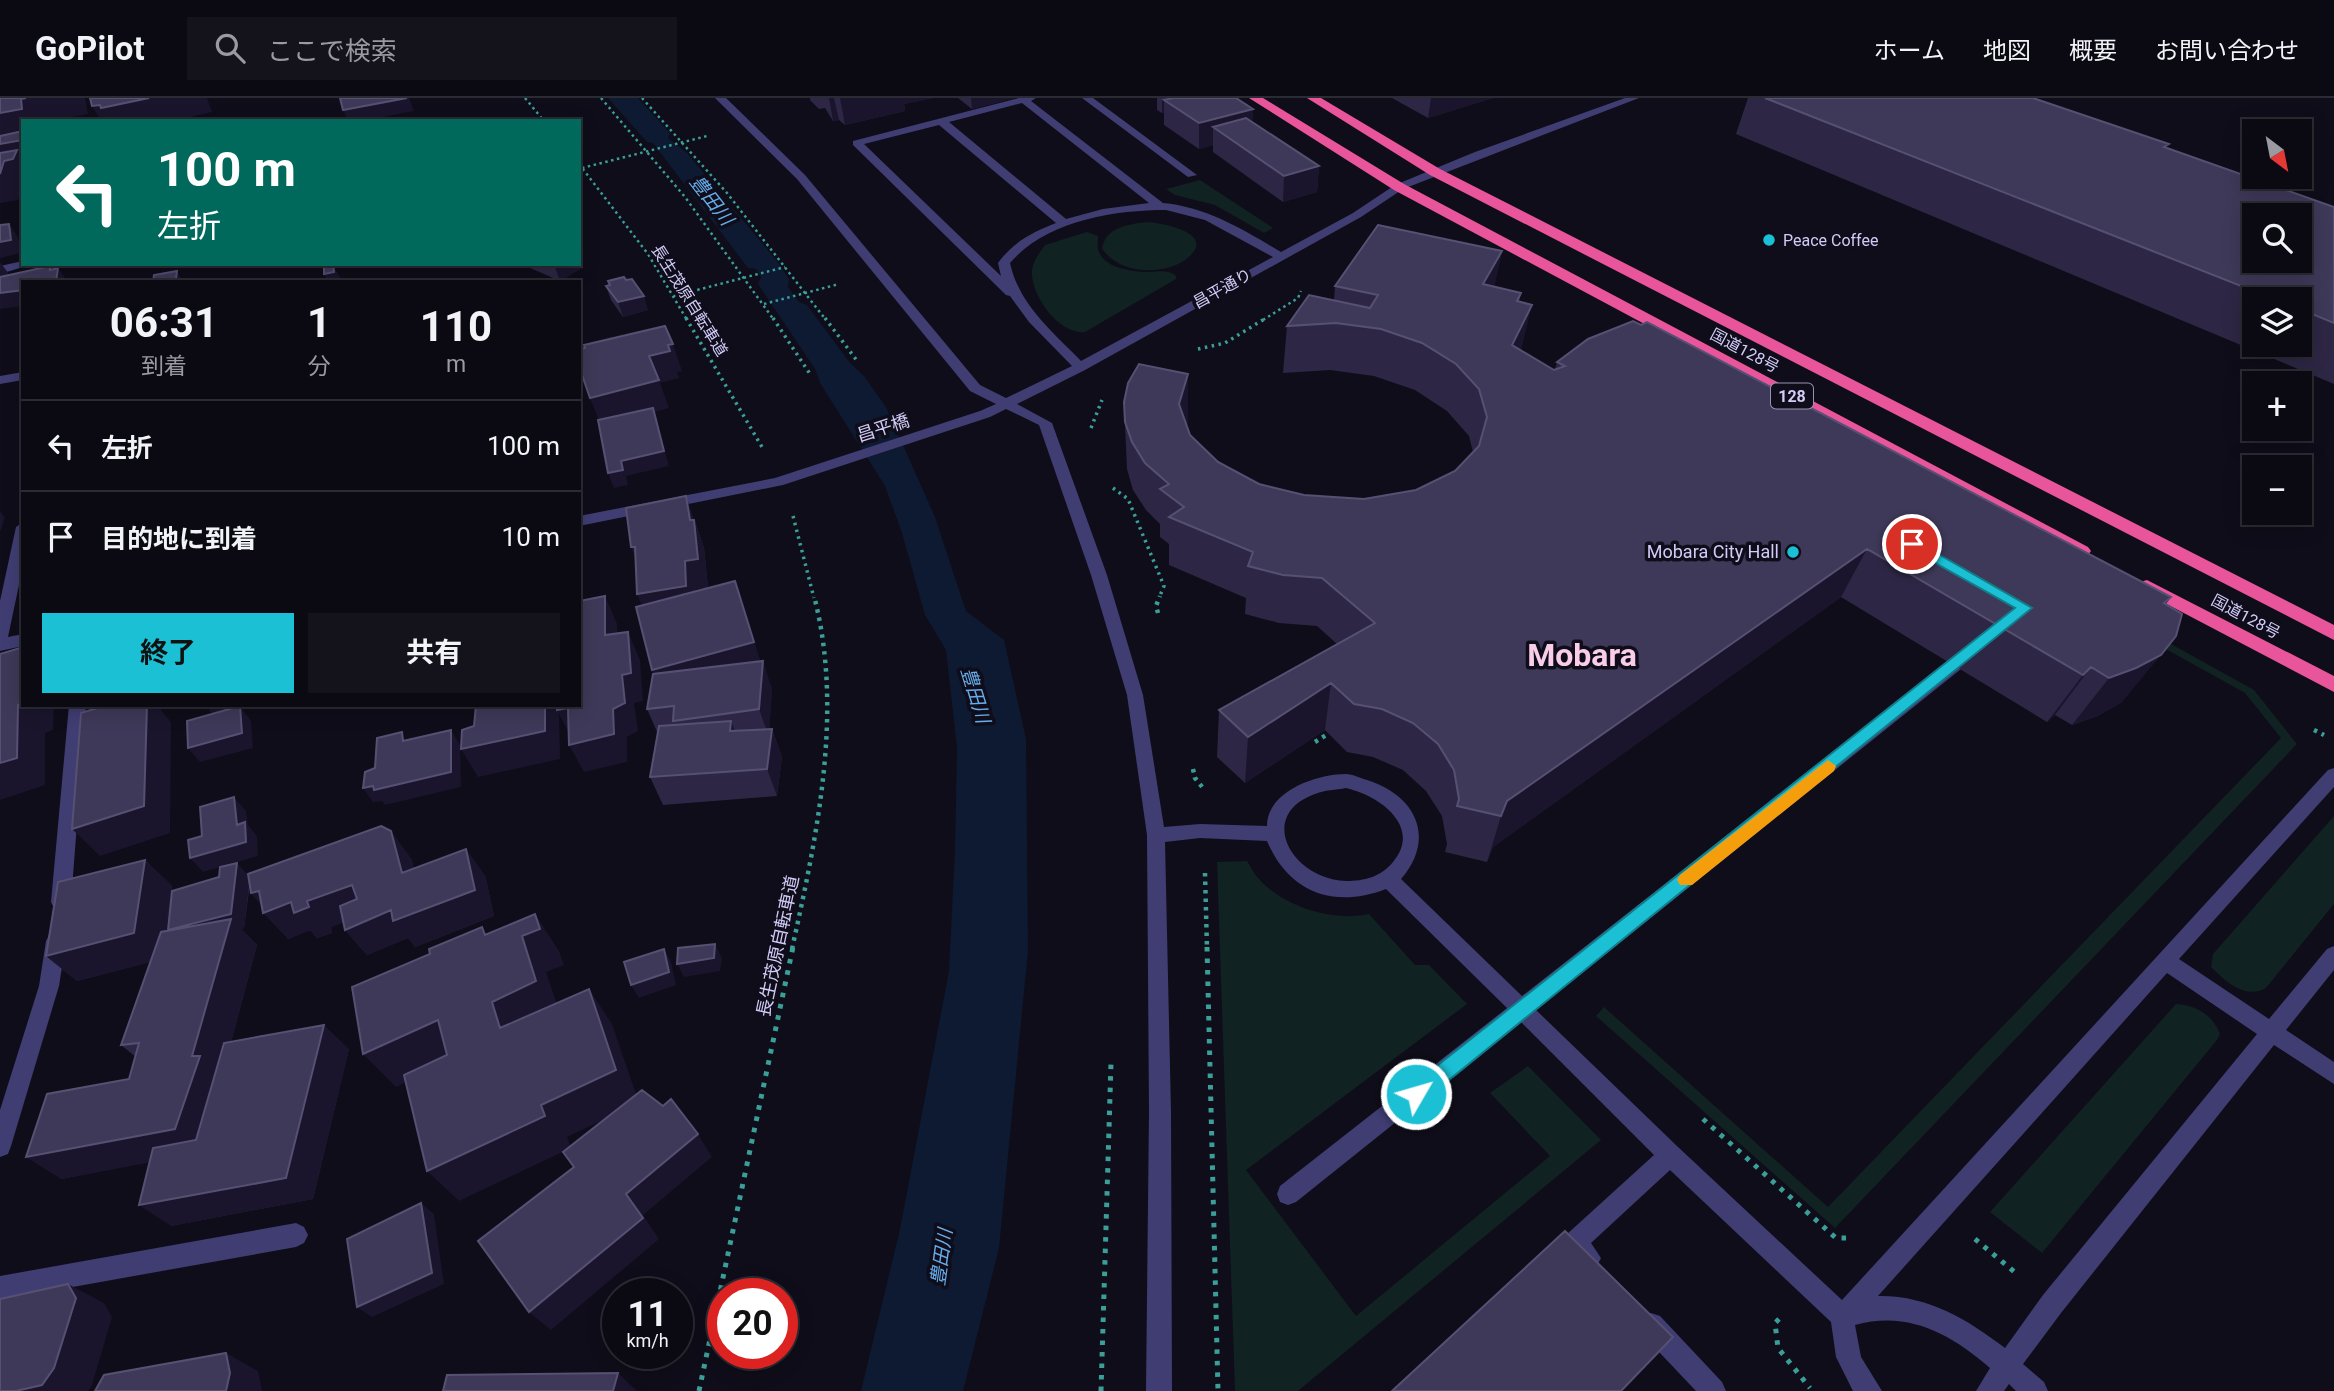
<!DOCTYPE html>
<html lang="ja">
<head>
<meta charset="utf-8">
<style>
	:root { --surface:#0b0a13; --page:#14131c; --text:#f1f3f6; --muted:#9a9aa0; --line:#2b2b33; --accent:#1bc0d5 }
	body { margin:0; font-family:Roboto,"Noto Sans JP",sans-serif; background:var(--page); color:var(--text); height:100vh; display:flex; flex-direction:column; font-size:26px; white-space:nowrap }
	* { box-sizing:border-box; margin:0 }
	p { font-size:23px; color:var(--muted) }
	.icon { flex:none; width:38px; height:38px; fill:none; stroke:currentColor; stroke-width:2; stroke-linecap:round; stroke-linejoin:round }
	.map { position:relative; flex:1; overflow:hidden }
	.details { position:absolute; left:21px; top:182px; width:560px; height:427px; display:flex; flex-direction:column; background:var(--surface); border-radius:0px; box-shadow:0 4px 18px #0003,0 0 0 2px var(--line) }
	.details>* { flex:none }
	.hud { position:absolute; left:21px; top:21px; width:560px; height:147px; border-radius:0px; box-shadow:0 4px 18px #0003,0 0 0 2px var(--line); background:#00695c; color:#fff; overflow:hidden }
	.needle { width:46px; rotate:148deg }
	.tools { position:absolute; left:2242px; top:21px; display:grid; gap:14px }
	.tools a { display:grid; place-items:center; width:70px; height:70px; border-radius:0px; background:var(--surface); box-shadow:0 4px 18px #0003,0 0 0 2px var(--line); font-size:35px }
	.speed { position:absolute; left:602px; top:1180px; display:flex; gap:14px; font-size:35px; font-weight:700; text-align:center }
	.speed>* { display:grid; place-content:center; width:91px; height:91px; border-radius:50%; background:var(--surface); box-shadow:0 4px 18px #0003,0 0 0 2px var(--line); line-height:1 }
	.speed small { font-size:18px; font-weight:400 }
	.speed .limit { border:10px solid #d22; background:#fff; color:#111 }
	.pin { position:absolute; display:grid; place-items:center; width:60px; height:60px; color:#fff; margin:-30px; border:4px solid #fff; border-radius:50%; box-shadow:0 2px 7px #0007 }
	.me { position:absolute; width:77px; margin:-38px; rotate:52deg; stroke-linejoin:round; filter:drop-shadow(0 0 5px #0008) }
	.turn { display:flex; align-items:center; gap:24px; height:147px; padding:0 21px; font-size:32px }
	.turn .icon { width:91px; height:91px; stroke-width:2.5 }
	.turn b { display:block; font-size:49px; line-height:60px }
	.eta { display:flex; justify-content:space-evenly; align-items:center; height:119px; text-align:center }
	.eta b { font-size:42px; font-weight:700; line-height:49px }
	.button { display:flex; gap:14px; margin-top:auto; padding:14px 21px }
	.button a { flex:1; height:80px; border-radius:0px; background:var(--accent); color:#111; font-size:28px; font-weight:700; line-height:80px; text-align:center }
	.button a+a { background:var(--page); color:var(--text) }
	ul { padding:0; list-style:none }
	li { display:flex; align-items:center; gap:21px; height:91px; padding:0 21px; border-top:2px solid var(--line) }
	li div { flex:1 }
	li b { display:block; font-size:26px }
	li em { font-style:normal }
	header { display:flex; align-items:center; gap:42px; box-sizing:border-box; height:98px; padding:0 35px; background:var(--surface); border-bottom:2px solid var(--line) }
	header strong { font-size:33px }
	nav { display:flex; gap:38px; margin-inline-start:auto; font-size:24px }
	.search { width:490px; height:63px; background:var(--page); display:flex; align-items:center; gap:18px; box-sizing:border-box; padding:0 24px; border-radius:0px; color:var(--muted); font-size:26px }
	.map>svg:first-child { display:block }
	.green { fill:#102222 }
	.water { fill:#0d1a32 }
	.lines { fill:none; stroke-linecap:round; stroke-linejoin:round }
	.path-far3 { stroke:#3a9e99; stroke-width:2.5; stroke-dasharray:2.5 3.5; stroke-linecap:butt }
	.path-far2 { stroke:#3a9e99; stroke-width:3.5; stroke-dasharray:2.5 4.5; stroke-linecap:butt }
	.path-far1 { stroke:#3a9e99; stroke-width:4.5; stroke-dasharray:3.5 5; stroke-linecap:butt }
	.path { stroke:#3a9e99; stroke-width:5; stroke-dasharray:4.5 7; stroke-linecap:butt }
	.minor { fill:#403d73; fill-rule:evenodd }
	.highway { fill:#e9559b; fill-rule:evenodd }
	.wall { fill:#2d2745; fill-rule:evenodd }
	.shaded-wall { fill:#1a152c }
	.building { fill:#3f3959; stroke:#565072; stroke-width:2; fill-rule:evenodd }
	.route { fill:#1bc0d5; stroke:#127d8a; stroke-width:2 }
	.slow { fill:#f59e0b }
	.poi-dot { fill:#1bc0d5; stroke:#0f0d19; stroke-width:2.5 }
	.labels { text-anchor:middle; stroke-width:7; stroke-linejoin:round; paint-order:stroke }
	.far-poi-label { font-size:16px; fill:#d1cbf8; stroke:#0f0d19; text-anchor:start }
	.far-street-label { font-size:16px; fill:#d1cbf8; stroke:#0f0d19 }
	.shield { fill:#0f0d19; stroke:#9792b5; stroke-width:2 }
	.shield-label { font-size:16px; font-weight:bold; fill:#d1cbf8 }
	.street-label { font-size:18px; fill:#d1cbf8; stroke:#0f0d19 }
	.poi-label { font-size:18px; fill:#d1cbf8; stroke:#0f0d19; text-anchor:end }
	.water-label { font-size:19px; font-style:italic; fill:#66acec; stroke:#0f0d19 }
	.town-label { font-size:32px; font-weight:bold; fill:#f9cde8; stroke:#0f0d19 }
</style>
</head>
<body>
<header>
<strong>GoPilot</strong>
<div class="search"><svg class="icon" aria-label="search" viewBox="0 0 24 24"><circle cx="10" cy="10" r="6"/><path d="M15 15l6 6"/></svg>ここで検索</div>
<nav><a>ホーム</a><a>地図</a><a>概要</a><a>お問い合わせ</a></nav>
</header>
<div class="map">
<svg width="2334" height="1293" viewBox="0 0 2334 1293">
	<rect width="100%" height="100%" fill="#0f0d19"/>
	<path class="green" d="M1200 82 1273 130 1264 135 1215 107 1175 97 1166 91Z
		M1147 124C1161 125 1215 134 1190 158 1169 179 1117 177 1102 150 1106 129 1129 126 1147 124Z
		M1087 134 1098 138C1098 144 1097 150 1099 154 1106 171 1134 174 1150 174 1160 174 1167 171 1176 178V181L1085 234C1059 237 1030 197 1032 172 1033 163 1040 154 1045 147Z
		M1892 391 2254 592 2297 646 1835 1130 1596 918 1604 909 1828 1109 2281 640 2245 595 1885 395Z
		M2334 718V806L2266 890C2245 902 2225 883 2211 869L2213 856Z
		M1247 763C1251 769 1254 776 1259 781 1284 809 1333 824 1369 816L1415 867H1429L1467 906 1246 1072 1356 1218 1550 1058 1490 995 1528 968 1601 1042 1298 1293H1235L1217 764Z
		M2176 906C2196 907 2213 917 2220 936L2217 942 2042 1155 1990 1114Z"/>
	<path class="water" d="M608 0H638L670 35 668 40 687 55 777 163 789 181 788 189 799 204 807 207 850 265 864 278 886 309 935 419 966 513 1004 542 1026 641 1028 853 999 1150 963 1293H861L900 1131 949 873 955 752 957 650 946 552 925 517 902 435 885 388 820 285 815 271 758 186 761 179 756 171 748 170 653 45 647 44Z"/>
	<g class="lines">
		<path class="path-far3" d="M525 0 544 23
			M601 0 685 99 774 222
			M642 0 727 95 826 222
			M579 66 648 156 687 222
			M582 70 707 38
			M674 198 785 169
			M764 206 839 186
			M1263 222 1298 200 1301 193"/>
		<path class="path-far2" d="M686 220 762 349
			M773 220 810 276
			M825 220 858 264
			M1198 251 1225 245 1266 220
			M1091 330 1102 302
			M1113 390 1128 401 1164 488 1159 500
			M793 418 814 500"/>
		<path class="path-far1" d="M1158 515 1156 508 1160 498
			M2314 632 2324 637
			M1315 644 1331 634
			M1193 671 1195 680 1203 690
			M1205 775 1207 851
			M792 851C817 737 844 613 814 498"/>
		<path class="path" d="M1207 849 1218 1293
			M1703 1021 1836 1140H1851
			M1975 1141 2017 1176
			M1779 1221 1775 1225 1778 1250 1810 1290
			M699 1293 793 849
			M1101 1293 1111 965"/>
		<path class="minor" d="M715 0H726L805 77 980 287 1006 300 1072 268 1029 224 1010 198 1006 197 853 47V43L1019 0H1036L1031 3 1163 105C1207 109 1244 132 1281 154L1353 115 1395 87 1475 54 1625 0H1639L1403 91 1361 119 1085 272 1017 306 1052 325 1107 477 1143 597 1164 729 1200 726 1267 728C1267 693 1317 676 1346 676 1352 676 1360 680 1367 682 1415 697 1437 739 1401 781L1522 898 1964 551H1976L1978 555 1976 559 1536 912 1678 1049 1842 1202 2328 672 2334 670V689L2179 861 2269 921 2327 851 2334 848V872L2286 932 2334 964V986L2274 947 2061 1215 2023 1266 2044 1284 2048 1293H2016L2009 1286 2004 1293H1976L1990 1270C1951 1236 1908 1212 1855 1227L1861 1259 1882 1293H1853L1836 1259 1831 1224 1670 1072 1591 1145 1601 1160 1597 1168 1589 1172C1577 1167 1567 1157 1562 1145L1566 1137 1654 1057 1521 924 1296 1104 1288 1107 1280 1104 1277 1096 1280 1088 1507 910 1386 791C1334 811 1289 795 1267 743L1200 740 1165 744 1171 1014 1172 1293H1146L1149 1014 1147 737 1127 597 1091 477 1039 327 1006 311 990 319 783 387 579 428V418L775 380 980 313 996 306 970 293 797 81ZM1022 5 1149 105 1103 111 1066 121 949 24ZM939 27 1056 125C1033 134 1013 144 998 165L1001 178 864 46ZM1166 112 1205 122 1273 159 1081 263C1053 234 1019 207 1010 165 1046 123 1113 112 1166 112ZM1346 690C1378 697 1423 728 1393 764 1381 779 1364 783 1346 783 1291 781 1256 717 1315 696 1324 692 1336 692 1346 690ZM2167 875 2257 936 2043 1197 2005 1250C1967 1221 1927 1197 1878 1198Z
			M1082 0H1093L1197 77 1188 79Z
			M23 163V166H33L0 176V168Z
			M23 274V282L0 286V278Z
			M23 424V468L8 539 23 536V548L0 553V503L16 429Z
			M69 607H86L71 804 68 810 61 812 54 810 51 804Z
			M56 835 63 837 66 843 59 888 11 1048 8 1056 0 1059V1012L39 888 46 843 49 837Z
			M296 1125 304 1129 308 1137 304 1145 296 1149 0 1202V1178Z
			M1651 1215 1660 1218 1722 1284 1726 1293H1696L1642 1236 1639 1227 1642 1218Z"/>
		<path class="highway" d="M1249 0H1263L1404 86 2088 449 2091 453 2088 457H2076L1394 92Z
			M1307 0H1321L1440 71 2334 527V542L1430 77Z
			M2147 482 2334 578V594L2140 492 2138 488 2140 484Z"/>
	</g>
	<path class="wall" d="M810 0H933L904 6 905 13 845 27 839 22 833 23 825 10 819 11 810 2Z
		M958 0H1014L972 11Z
		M1157 0H1236L1253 11 1252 24 1319 68 1317 94 1283 104 1213 54V47L1199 51 1164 27V15H1162L1157 12Z
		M1392 0H1493L1428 20Z
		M1748 0H2033L2167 50 2334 109V286L1736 36ZM2254 201H2300V247H2254Z
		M1502 153 1494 189 1521 195 1519 204 1521 252 1554 272 1555 271 1557 264 2171 499 2166 506 2122 604 2098 618 2072 627 2055 617 2047 624 1841 499 1493 749 1487 764 1445 754 1447 746 1442 718 1426 693 1403 672 1373 659 1347 654 1325 632 1245 685 1217 659 1219 612 1337 546 1317 528 1279 525 1245 516 1246 500 1169 467V446L1160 439V426L1146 412 1133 392 1127 371 1124 304 1188 276V324L1187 327 1190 337 1218 364 1259 386 1304 397 1364 401 1416 392 1455 373 1473 354 1469 338 1447 313 1415 292 1374 278 1330 272 1283 275 1287 228 1334 202 1335 188Z
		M579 163 582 170 560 183 521 166H579Z
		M606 188 648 212 623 219 611 202Z
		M696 426 704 450 708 489 696 491V493L761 563 772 591 769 631H772L782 659 777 698 663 707 650 679 658 636 647 611 654 576 635 462Z
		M411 760 414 771 485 777 494 818 415 849 408 840 367 857 345 832 343 824 331 829 332 835 317 840 310 832 288 841 261 806 251 795 250 785 244 830 241 831 257 847 231 944 349 951 313 1101 171 1128 149 1064 61 1081 129 981 136 959 121 947 150 864 77 883 46 858 145 762 172 788 166 833 249 777Z"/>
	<path class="shaded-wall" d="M26 0H85L88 16 52 23H23V39L0 44V15L21 1Z
		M148 0H207L212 14 172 23H101L92 8Z
		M407 0H409L414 13 362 23H348L343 12Z
		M829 0H834L839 22 833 23Z
		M840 0H933L904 6 905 13 845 27Z
		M971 0H1014L972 11Z
		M1431 0H1493L1428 20Z
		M1162 2H1164V15H1162Z
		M1253 11 1252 36 1213 29V47L1199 51V25Z
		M23 42V57H20L23 61V88H22L18 102 0 105V46Z
		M1319 68 1317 94 1283 104 1284 78Z
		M9 126 18 139 21 155 0 160V144Z
		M1502 153 1492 199 1483 186Z
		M579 163 582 170 560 183 555 169 559 166H579Z
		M0 164 9 176 5 188 0 189Z
		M333 167 341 181V184H328L324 176Z
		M50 168 57 178 58 170 68 184H56L50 172Z
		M177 173 183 184H159Z
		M23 192V208L0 211V195Z
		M644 198 648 212 623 219 618 204Z
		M1532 207 1521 253 1512 247Z
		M673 246 682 273 677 274 679 280 660 285 669 310 654 314 669 368 626 378 628 387 614 390 608 375 621 363 601 328 590 300 649 258 668 247Z
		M1188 276V324L1179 353V306Z
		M686 398 704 450 708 489 696 491V517L649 524 637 496 685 463 690 422Z
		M0 413 5 420 0 434Z
		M631 449H635L642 478Z
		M1867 451 1841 499 1493 749 1487 764 1501 718 1507 703Z
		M735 483 762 568 763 563 772 591 769 639 759 611 664 600 652 572Z
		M605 498 617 526 618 565 605 537Z
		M628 534 640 562 643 603 634 605 638 633 627 639V664L584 674 569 647 613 611 622 577Z
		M2161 557 2122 604 2098 618 2072 627 2109 580Z
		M2091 569 2055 617 2047 624 2083 577Z
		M1331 585 1325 632 1245 685 1248 639Z
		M23 605V607H54L53 632 45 635V687L0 702V665L18 607Z
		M147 607H157L171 624 170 735 100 758 72 731Z
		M197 607H244L240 608 251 623 253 650 200 664 188 650 213 617 207 609 199 611Z
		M545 607H559L568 610 571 639 559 616 560 661 478 679 461 651Z
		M731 623 742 650 730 633Z
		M772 631 782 659 777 698 767 671Z
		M451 632 460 647 461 689 385 707 382 703 373 704 363 690Z
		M234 699 246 713 248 727 257 738 258 758 203 774 190 760 237 727Z
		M391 733 411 760 422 802 402 775Z
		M466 751 485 777 494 818 415 849 408 840 367 857 345 832Z
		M145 762 172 788 162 861 77 883 46 858Z
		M237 765 250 779 244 830 241 831 257 847 222 977 205 1054 61 1081 26 1059 192 958 168 832Z
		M352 787 374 813 331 829 332 835 317 840 310 832 288 841 263 815 268 813 251 795 259 793 291 804 307 803Z
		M535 816 559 853 564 867 546 874 561 918 500 930 492 904 522 838Z
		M715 846 722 860 720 873 684 879 677 866Z
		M664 851 671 864 676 887 639 900 631 887Z
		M589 891 612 926 639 1005 567 1039 571 1050 459 1103 427 1073 541 1007Z
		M438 922 467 956 396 989 363 956Z
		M324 927 349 951 313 1101 171 1128 139 1107Z
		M698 1036 712 1059 643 1117 659 1141 551 1232 529 1214 626 1096Z
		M421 1105 434 1116 444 1186 372 1219 357 1209Z
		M68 1186 104 1205 112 1219 92 1287 88 1293H16Z
		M226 1255 258 1273 262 1293H226Z
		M618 1275 637 1293H613Z"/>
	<path class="building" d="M0 0H26L21 1 22 11 0 15Z
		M90 0H149L101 10 100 7 92 8Z
		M340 0H407L343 12Z
		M1173 0H1236L1253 11 1199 25 1164 2Z
		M1765 0H2033L2169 46 2164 49 2334 109V225L2300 211V201H2274ZM2254 117H2300V163H2254Z
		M1246 20 1319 68 1284 78 1213 29Z
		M23 33V42L0 46V38Z
		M17 52 13 61 4 63 0 76V55Z
		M9 126 11 142 0 144V127Z
		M1378 127 1502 153 1483 186 1521 195 1517 203 1532 207 1512 247 1554 272 1565 268 1557 264 1588 241 1633 223 1641 227 1647 224 2171 499 2164 505 2182 516 2176 538 2161 557 2136 570 2109 580 2091 569 2083 577 1867 451 1507 703 1501 718 1457 708 1459 701 1454 672 1438 646 1413 625 1382 611 1354 606 1331 585 1248 639 1219 612 1375 525 1322 480 1283 477 1248 468 1253 454 1169 419 1184 409 1160 391 1169 386 1145 365 1132 344 1125 324 1124 304 1128 285 1139 266 1188 276 1179 306 1190 337 1218 364 1259 386 1304 397 1364 401 1416 392 1455 373 1479 348 1487 319 1479 291 1456 266 1422 245 1381 231 1336 225 1287 228 1309 197 1370 210 1378 197 1335 188Z
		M333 167 334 174 324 176V169Z
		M50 168V172L58 170 56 184H23V192L0 195V179Z
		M177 173 176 181 153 184 154 177Z
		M624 179 626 182 632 181 644 198 618 204 606 188 610 187 608 183Z
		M665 228 673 246 668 247 670 253 649 258 659 282 590 300 579 268V251L585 250 584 247Z
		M653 310 664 353 621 363 623 372 608 375 598 322Z
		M686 398 690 422H694L698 461 685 463 686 488 637 496 635 449H631L626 410Z
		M735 483 754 544 652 572 636 509Z
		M605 498V537L628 534 631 575 622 577 625 605 613 611 614 636 569 647 568 610 557 612V607H579V503Z
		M23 549V605L18 607 17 660 0 665V556Z
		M763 563 759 611 673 623 674 608 647 611 653 576Z
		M107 607H147L144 708 72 731 81 615Z
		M476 607H545V633L461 651 462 632 474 628Z
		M240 608 242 635 188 650 187 623Z
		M731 623 730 633 772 631 767 671 650 679 659 628Z
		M451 632V674L374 692 373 688 363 690 365 674 375 670 377 640 402 634 403 643Z
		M234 699 237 727 245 724 246 744 190 760 188 742 202 738 200 709Z
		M381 728 391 733 402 775 466 751 475 792 393 823 391 812 345 832 340 808 357 801 352 787 307 803 309 809 294 815 291 804 263 815 259 793 251 795 248 776Z
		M145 762 134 835 46 858 58 784Z
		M237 765 231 816 168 832 172 793 219 779 220 769Z
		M535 816 540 831 522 838 536 883 492 904 500 930 589 891 616 972 541 1007 545 1018 427 1073 404 977 447 957 438 922 363 956 352 889 430 856 429 851 482 829 485 837Z
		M231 821 192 958H200L175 1031 26 1059 47 996 129 981 139 945 121 947 161 834Z
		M715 846 714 860 677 866 678 850Z
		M664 851 669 874 631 887 624 864Z
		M324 927 286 1080 139 1107 153 1050 196 1042 224 945Z
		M642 992 663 1008 671 1001 698 1036 626 1096 643 1120 529 1214 478 1143 574 1069 563 1054Z
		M421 1105 432 1175 357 1209 347 1141Z
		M1565 1133 1673 1239 1621 1293H1392Z
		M68 1186 76 1200 54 1270 42 1287 16 1293H0V1201Z
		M226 1255 230 1275 226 1293H95L104 1277Z
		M618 1275 613 1293H443L447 1277Z"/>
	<path class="route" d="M1912 441 2032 510 1423 1003 1416 1005 1409 1003 1406 996 1409 990 2015 510 1907 449 1905 446Z"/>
	<path class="slow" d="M1828 662 1836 668 1834 673 1692 787H1680L1677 782 1680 777Z"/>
	<g class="poi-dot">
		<circle cx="1769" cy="142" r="7"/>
		<circle cx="1793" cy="454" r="7"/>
	</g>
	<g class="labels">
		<g class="far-poi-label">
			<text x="1783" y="148">Peace Coffee</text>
		</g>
		<g class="far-street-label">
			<text transform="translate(1222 190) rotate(-29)" y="6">昌平通り</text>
			<text transform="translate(690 202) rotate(58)" y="6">長生茂原自転車道</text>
			<text transform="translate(1745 252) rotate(28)" y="6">国道128号</text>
			<text transform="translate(2246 518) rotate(28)" y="6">国道128号</text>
		</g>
		<rect class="shield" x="1771" y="285.5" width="42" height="25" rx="5"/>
		<g class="shield-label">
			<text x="1792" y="304">128</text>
		</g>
		<g class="street-label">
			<text transform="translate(883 330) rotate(-18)" y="6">昌平橋</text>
			<text transform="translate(778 848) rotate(-78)" y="6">長生茂原自転車道</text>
		</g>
		<g class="poi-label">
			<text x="1779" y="460">Mobara City Hall</text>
		</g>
		<g class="water-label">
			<text transform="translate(712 102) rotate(52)" y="7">豊田川</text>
			<text transform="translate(976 597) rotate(73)" y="7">豊田川</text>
			<text transform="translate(941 1159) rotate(-82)" y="7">豊田川</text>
		</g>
		<g class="town-label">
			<text x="1582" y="568">Mobara</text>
		</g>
	</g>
</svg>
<div class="tools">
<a><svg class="needle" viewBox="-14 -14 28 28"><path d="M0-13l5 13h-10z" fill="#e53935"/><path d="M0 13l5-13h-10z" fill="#9a9aa0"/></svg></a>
<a><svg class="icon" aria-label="search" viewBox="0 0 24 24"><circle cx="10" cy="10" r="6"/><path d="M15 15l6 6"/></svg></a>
<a><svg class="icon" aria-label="layers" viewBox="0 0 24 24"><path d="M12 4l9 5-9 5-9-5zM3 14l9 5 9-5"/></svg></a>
<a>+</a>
<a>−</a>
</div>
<div class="speed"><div>11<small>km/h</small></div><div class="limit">20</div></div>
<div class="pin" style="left:1912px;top:446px;background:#d93025"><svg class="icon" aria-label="arrive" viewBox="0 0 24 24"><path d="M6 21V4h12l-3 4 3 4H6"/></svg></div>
<svg class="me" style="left:1416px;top:996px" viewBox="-20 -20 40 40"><circle r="17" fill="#1bc0d5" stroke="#fff" stroke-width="3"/><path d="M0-11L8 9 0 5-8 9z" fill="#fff"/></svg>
<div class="hud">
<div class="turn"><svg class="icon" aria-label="left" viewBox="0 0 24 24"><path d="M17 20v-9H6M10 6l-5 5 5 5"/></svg><div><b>100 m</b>左折</div></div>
</div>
<section class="details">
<div class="eta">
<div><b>06:31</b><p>到着</p></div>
<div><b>1</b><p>分</p></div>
<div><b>110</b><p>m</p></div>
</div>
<ul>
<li><svg class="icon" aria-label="left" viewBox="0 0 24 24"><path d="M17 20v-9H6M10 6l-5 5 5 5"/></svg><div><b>左折</b></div><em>100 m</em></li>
<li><svg class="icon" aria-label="arrive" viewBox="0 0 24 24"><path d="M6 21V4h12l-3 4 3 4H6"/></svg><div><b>目的地に到着</b></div><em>10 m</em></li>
</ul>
<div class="button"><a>終了</a><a>共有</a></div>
</section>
</div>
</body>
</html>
